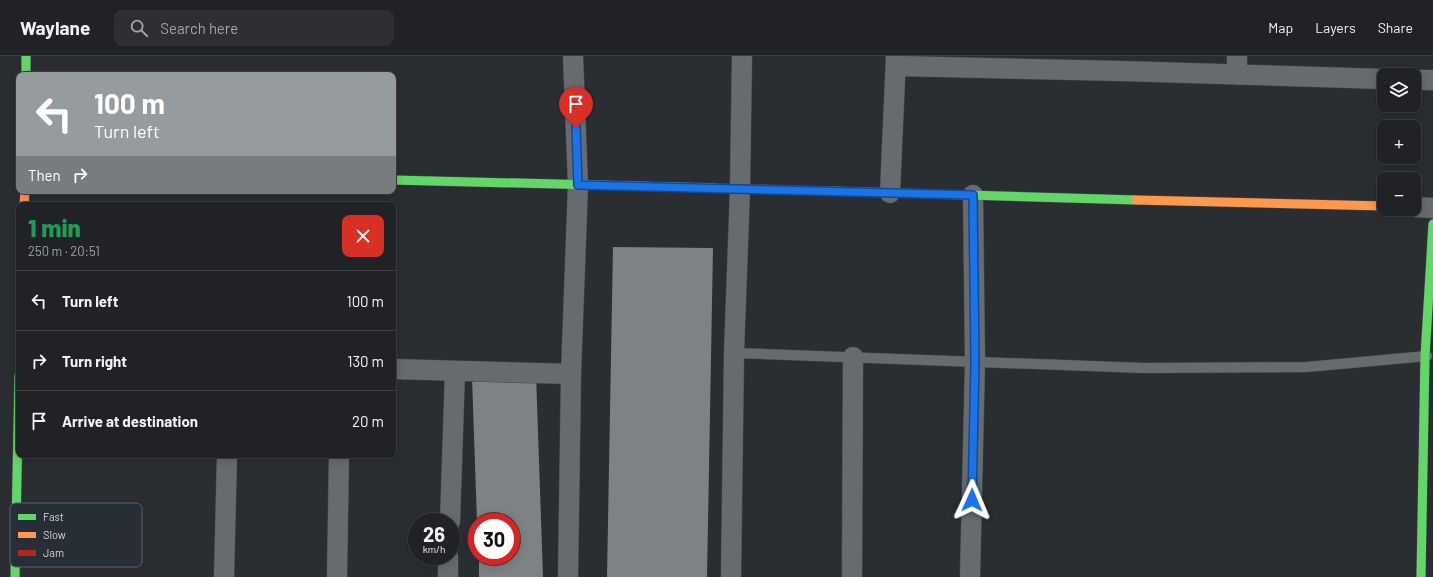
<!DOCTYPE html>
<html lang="en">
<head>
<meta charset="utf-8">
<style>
	:root { --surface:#202226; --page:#2d2f32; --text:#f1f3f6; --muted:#a2a4a7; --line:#3d3f43 }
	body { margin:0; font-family:Barlow,sans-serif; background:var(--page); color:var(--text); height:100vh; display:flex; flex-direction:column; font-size:15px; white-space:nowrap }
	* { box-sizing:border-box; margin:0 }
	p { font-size:13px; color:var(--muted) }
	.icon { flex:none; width:22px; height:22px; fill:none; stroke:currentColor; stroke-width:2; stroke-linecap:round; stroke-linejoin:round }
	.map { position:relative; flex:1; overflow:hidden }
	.panel { position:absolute; left:16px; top:146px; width:380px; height:256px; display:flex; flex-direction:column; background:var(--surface); border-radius:8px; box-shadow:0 2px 10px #0003,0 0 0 1px var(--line) }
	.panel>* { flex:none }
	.guide { position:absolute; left:16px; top:16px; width:380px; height:122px; border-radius:8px; box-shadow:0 2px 10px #0003,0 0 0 1px var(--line); background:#969b9f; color:#fff; overflow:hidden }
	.buttons { position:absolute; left:1377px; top:12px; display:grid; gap:8px }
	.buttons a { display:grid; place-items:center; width:44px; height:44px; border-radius:8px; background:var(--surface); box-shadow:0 2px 10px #0003,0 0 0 1px var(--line); font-size:20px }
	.speed { position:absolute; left:408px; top:457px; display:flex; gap:8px; font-size:20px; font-weight:700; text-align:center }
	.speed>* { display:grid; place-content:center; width:52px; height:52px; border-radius:50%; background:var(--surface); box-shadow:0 2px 10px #0003,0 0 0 1px var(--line); line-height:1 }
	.speed small { font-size:10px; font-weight:400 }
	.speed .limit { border:6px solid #d22; background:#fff; color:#111 }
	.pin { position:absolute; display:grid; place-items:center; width:34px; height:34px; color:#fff; margin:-41px -17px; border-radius:50% 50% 50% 0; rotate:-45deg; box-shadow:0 0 4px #0007 }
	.pin .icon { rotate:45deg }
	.me { position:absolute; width:44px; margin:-22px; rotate:1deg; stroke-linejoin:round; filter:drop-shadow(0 0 3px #0008) }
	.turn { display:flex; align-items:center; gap:14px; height:84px; padding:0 12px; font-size:18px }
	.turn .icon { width:52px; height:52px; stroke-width:2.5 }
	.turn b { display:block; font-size:28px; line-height:34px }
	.then { display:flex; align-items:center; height:38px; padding:0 12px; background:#0003; gap:8px; font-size:15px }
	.round { display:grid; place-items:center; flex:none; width:42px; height:42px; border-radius:8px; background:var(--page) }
	.overview { display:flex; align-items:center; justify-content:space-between; height:68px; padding:0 12px }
	h1 { font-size:24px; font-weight:800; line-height:30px; color:#1e9e55 }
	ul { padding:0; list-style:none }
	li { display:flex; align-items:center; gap:12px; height:60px; padding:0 12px; border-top:1px solid var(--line) }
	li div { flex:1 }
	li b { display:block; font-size:15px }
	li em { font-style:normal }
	header { display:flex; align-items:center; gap:24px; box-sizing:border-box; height:56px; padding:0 20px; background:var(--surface); border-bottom:1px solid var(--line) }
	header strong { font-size:19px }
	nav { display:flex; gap:22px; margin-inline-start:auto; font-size:14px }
	.search { width:280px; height:36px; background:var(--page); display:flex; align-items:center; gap:10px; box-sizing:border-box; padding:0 14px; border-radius:8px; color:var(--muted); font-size:15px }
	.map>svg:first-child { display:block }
	.building { fill:#7f8285 }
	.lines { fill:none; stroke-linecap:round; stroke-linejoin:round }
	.lane-casing { stroke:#45494c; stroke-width:11 }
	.street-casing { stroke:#45494c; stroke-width:21 }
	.fast-casing { stroke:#45494c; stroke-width:10 }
	.slow-casing { stroke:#45494c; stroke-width:10 }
	.jam-casing { stroke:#45494c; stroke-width:10 }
	.lane { stroke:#686b6e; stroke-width:10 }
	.street { stroke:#686b6e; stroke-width:20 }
	.fast { stroke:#63d668; stroke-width:9 }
	.slow { stroke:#ff974d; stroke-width:9 }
	.jam { stroke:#b3261e; stroke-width:9 }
	.route-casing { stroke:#114b97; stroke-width:10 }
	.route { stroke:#1a73e8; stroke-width:7 }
	.key { fill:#272e35; stroke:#5a6066; stroke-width:1 }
	.key-label { font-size:11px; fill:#d0d5d9 }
</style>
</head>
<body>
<header>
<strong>Waylane</strong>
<div class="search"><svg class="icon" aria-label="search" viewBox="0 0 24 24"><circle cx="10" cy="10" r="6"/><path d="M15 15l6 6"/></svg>Search here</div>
<nav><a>Map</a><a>Layers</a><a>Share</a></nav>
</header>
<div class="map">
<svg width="1433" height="521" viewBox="0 0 1433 521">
	<rect width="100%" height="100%" fill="#2a2e32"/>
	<path class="building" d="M613 191 713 192 707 521H607Z
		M536 318 543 521H479V500H511V466H477L472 321Z"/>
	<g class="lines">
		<defs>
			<path id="lane" d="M734 297 1144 312 1307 311 1427 300"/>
			<path id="street" d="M896 10 1121 15 1384 23
				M1237 19V0
				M1414 24H1433
				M890 137 896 0
				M1414 151 1433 152
				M393 313 571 318
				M450 466 455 315
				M224 521 227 399
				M337 521 339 399
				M448 521V500
				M568 521 571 318 578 129 573 0
				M731 521 734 297 740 133 742 0
				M852 521 853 301
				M970 521 975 306 973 139"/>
			<path id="fast" d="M26 0V19
				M393 124 715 132
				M829 135 1136 144
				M15 521 19 320
				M1421 521 1425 300 1433 168"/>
			<path id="slow" d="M1136 144 1384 150
				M24 149 25 135"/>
			<path id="jam" d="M715 132 829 135"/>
		</defs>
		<use href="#lane" class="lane-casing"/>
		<use href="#street" class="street-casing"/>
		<use href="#fast" class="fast-casing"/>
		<use href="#slow" class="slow-casing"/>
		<use href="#jam" class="jam-casing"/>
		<use href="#lane" class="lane"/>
		<use href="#street" class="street"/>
		<use href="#fast" class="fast"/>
		<use href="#slow" class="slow"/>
		<use href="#jam" class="jam"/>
	</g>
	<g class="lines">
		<defs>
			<path id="route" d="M576 72 578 129 973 139 975 306 972 444"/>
		</defs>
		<use href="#route" class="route-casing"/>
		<use href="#route" class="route"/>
	</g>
	<rect x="10" y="447" width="132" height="64" rx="6" class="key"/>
	<rect x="18" y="458" width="18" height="6" fill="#63d668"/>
	<rect x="18" y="476" width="18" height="6" fill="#ff974d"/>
	<rect x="18" y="494" width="18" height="6" fill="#b3261e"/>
	<g class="key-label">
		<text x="43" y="465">Fast</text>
		<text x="43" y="483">Slow</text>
		<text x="43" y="501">Jam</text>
	</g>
</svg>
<div class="buttons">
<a><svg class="icon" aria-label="layers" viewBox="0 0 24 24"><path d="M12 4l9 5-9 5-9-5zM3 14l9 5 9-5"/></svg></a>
<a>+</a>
<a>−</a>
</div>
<div class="speed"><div>26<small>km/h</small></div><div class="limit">30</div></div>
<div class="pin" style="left:576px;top:72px;background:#d93025"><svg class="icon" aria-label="arrive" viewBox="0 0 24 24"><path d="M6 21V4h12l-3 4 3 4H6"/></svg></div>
<svg class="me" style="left:972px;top:444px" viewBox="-20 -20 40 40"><path d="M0-17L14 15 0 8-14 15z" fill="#1a73e8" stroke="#fff" stroke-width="4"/></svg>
<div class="guide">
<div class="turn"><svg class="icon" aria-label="left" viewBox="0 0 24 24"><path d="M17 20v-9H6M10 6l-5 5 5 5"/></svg><div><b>100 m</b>Turn left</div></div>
<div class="then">Then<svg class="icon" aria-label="right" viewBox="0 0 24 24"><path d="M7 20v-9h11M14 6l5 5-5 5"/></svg></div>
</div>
<section class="panel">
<div class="overview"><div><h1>1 min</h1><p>250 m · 20:51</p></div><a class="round" style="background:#d93025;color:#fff"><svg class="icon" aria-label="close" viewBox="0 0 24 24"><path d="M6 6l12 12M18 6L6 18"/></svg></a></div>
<ul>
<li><svg class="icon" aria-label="left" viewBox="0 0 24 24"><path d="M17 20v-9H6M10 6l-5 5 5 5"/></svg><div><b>Turn left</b></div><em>100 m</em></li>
<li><svg class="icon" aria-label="right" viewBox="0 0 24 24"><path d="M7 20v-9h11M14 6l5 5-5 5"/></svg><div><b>Turn right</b></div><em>130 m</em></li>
<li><svg class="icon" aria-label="arrive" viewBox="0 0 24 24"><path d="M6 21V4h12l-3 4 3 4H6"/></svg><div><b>Arrive at destination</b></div><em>20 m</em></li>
</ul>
</section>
</div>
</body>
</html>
